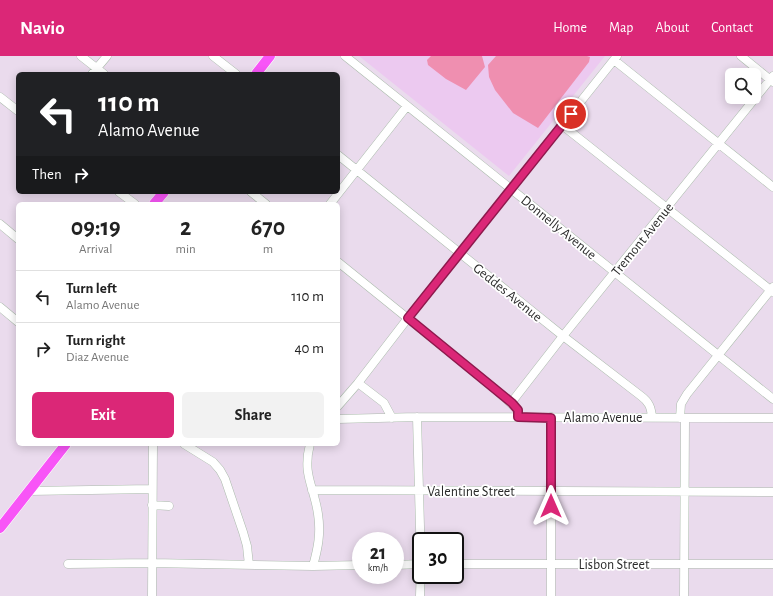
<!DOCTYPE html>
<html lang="en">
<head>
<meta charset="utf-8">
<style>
	:root { --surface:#fff; --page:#f2f2f2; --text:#222; --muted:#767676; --line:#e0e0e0; --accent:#db2777 }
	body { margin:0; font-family:"Alegreya Sans",sans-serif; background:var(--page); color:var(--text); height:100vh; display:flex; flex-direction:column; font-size:15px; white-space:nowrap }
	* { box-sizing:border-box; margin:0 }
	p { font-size:13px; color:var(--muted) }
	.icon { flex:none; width:22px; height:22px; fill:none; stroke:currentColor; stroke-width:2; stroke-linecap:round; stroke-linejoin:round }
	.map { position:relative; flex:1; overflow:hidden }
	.side { position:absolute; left:16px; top:146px; width:324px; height:244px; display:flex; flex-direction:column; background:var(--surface); border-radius:6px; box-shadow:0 2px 10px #0003 }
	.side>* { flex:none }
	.top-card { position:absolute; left:16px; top:16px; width:324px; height:122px; border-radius:6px; box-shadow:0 2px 10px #0003; background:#202124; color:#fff; overflow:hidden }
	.tools { position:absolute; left:725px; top:12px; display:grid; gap:8px }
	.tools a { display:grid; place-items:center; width:36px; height:36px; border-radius:6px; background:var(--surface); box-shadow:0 2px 10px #0003; font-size:20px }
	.speed { position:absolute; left:352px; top:476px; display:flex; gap:8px; font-size:20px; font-weight:700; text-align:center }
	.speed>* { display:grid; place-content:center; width:52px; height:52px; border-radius:50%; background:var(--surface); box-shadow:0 2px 10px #0003; line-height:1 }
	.speed small { font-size:10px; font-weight:400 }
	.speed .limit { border:2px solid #111; border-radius:6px; background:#fff; color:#111 }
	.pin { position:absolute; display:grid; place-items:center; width:34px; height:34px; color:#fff; margin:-17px; border:2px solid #fff; border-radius:50%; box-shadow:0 1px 4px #0007 }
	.me { position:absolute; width:44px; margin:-22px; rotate:0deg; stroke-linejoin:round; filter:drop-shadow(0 0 3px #0008) }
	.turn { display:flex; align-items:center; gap:14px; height:84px; padding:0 16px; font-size:18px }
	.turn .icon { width:52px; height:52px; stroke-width:2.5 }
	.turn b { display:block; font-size:28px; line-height:34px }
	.then { display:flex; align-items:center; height:38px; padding:0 16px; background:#0003; gap:8px; font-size:15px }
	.eta { display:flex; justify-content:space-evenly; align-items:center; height:68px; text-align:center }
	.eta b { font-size:24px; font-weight:700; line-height:28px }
	.primary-button { display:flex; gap:8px; margin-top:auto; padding:8px 16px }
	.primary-button a { flex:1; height:46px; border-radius:6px; background:var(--accent); color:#fff; font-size:16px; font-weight:700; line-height:46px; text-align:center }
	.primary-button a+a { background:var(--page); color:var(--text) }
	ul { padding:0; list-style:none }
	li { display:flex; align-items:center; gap:12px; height:52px; padding:0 16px; border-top:1px solid var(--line) }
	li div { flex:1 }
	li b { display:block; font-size:15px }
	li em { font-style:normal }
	header { display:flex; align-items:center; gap:24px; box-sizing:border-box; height:56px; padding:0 20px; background:var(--accent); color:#fff }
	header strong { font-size:19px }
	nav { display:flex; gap:22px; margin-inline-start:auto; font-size:14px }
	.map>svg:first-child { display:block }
	.education { fill:#ecc9f0 }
	.pitch { fill:#ef8fb0 }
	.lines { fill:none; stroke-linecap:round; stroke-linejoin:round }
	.minor-casing { stroke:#abbbac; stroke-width:9 }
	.major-casing { stroke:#fff; stroke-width:11 }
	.minor { stroke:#fff; stroke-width:8 }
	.major { stroke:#f855f7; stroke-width:10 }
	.route-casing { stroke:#8e194d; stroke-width:10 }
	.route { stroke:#db2777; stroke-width:7 }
	.labels { text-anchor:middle; stroke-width:3.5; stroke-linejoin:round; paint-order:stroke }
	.street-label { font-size:14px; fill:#2a2a2a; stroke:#fff }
</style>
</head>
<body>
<header>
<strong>Navio</strong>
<nav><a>Home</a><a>Map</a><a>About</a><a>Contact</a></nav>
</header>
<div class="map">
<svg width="773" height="540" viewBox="0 0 773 540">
	<rect width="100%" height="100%" fill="#eadbed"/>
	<path class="education" d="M359 0H605L509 120Z"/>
	<path class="pitch" d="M431 0H482L485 11 466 34 446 23 428 9 427 4Z
		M496 0H587L590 1 589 6 538 72 513 57 495 34 489 21 488 9Z"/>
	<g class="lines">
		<defs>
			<path id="minor" d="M81 0 104 18
				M213 0 236 18
				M345 0 773 343
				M741 0 773 26
				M614 4 773 131
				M92 18 107 0
				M0 41 18 55
				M562 69 773 236
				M338 99 563 280 641 340C649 346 651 351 652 361
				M119 136 135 148
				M251 136 266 148
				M330 148 407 50
				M0 168 18 183
				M338 206 494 332 518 354V361
				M0 251 18 266
				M358 327 384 347 392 362
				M511 347 563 280 773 20
				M338 350 358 327 408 262 617 0
				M417 361 421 508 420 540
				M680 362 681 348 687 338 773 231
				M338 363 417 361 773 362
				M184 388 213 406 220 414 225 423 243 476 247 490 249 509
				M310 388C302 419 314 430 318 458 321 477 318 492 313 510
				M312 434 773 436
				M29 435 152 433
				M152 449 169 450
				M68 508 152 507 313 510 361 509
				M455 508H773
				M395 509 421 508
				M152 540 153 388
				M551 540V361
				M684 540 685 362"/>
			<path id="major" d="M256 18 270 0
				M154 148 164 136
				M0 472 66 388"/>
		</defs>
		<use href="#minor" class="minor-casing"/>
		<use href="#major" class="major-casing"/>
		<use href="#minor" class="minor"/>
		<use href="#major" class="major"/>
	</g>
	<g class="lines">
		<defs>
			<path id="route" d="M551 450V362L518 361V354L512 347 408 262 571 58"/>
		</defs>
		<use href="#route" class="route-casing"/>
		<use href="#route" class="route"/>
	</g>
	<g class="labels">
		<g class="street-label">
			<text transform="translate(559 171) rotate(39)" y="5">Donnelly Avenue</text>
			<text transform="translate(642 183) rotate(-51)" y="5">Tremont Avenue</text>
			<text transform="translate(508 236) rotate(39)" y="5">Geddes Avenue</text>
			<text x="603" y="366">Alamo Avenue</text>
			<text x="471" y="440">Valentine Street</text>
			<text x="614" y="513">Lisbon Street</text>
		</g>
	</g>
</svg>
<div class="tools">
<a><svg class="icon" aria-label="search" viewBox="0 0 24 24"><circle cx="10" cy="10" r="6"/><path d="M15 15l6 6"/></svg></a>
</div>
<div class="speed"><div>21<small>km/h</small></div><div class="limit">30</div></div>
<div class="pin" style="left:571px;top:58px;background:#d93025"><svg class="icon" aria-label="arrive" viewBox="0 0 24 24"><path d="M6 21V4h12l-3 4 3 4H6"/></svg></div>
<svg class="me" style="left:551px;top:450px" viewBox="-20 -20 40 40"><path d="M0-17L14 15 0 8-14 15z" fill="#db2777" stroke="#fff" stroke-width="4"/></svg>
<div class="top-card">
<div class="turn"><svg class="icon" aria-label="left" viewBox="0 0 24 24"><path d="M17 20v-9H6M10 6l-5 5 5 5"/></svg><div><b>110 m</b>Alamo Avenue</div></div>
<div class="then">Then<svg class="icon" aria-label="right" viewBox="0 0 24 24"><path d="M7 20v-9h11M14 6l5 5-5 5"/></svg></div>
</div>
<section class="side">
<div class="eta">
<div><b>09:19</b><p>Arrival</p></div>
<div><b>2</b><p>min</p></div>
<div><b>670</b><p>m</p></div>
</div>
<ul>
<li><svg class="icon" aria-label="left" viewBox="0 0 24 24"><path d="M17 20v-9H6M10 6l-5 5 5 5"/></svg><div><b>Turn left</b><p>Alamo Avenue</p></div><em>110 m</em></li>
<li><svg class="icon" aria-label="right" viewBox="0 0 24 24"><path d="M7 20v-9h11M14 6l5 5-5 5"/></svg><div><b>Turn right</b><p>Diaz Avenue</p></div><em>40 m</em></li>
</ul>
<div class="primary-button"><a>Exit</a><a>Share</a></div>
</section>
</div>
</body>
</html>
